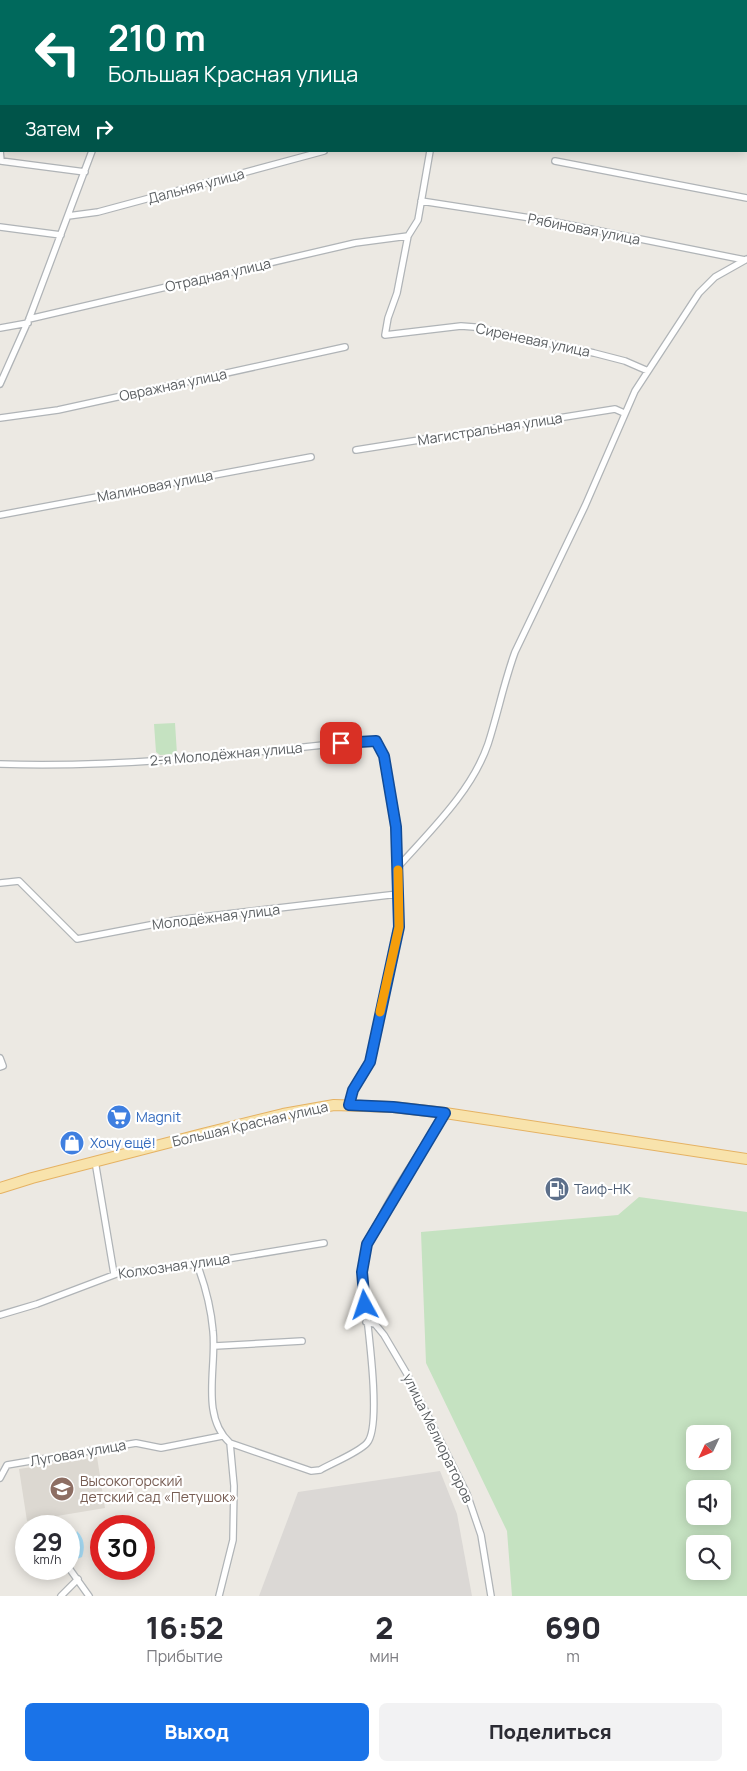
<!DOCTYPE html>
<html lang="ru">
<head>
<meta charset="utf-8">
<style>
	:root { --surface:#fff; --page:#f2f2f3; --text:#2b2b33; --muted:#7c7c81; --accent:#1a73e8 }
	body { margin:0; font-family:Manrope,sans-serif; background:var(--page); color:var(--text); height:100vh; display:flex; flex-direction:column; font-size:19px; white-space:nowrap }
	* { box-sizing:border-box; margin:0 }
	p { font-size:16px; color:var(--muted) }
	.icon { flex:none; width:28px; height:28px; fill:none; stroke:currentColor; stroke-width:2; stroke-linecap:round; stroke-linejoin:round }
	.map { position:relative; height:1596px; overflow:hidden }
	.panel { display:flex; flex-direction:column; background:var(--surface); flex:1 }
	.panel>* { flex:none }
	.top-card { position:absolute; left:0px; top:0px; width:748px; height:152px; box-shadow:0 2px 12px #0003; background:#00695c; color:#fff; overflow:hidden }
	.needle { width:32px; rotate:226deg }
	.tools { position:absolute; left:686px; top:1425px; display:grid; gap:10px }
	.tools a { display:grid; place-items:center; width:45px; height:45px; border-radius:8px; background:var(--surface); box-shadow:0 2px 12px #0003; font-size:25px }
	.speed { position:absolute; left:15px; top:1515px; display:flex; gap:10px; font-size:25px; font-weight:700; text-align:center }
	.speed>* { display:grid; place-content:center; width:65px; height:65px; border-radius:50%; background:var(--surface); box-shadow:0 2px 12px #0003; line-height:1 }
	.speed small { font-size:12px; font-weight:400 }
	.speed .limit { border:8px solid #d22; background:#fff; color:#111 }
	.pin { position:absolute; display:grid; place-items:center; width:42px; height:42px; color:#fff; margin:-21px; border-radius:10px; box-shadow:0 2px 8px #0006 }
	.me { position:absolute; width:55px; margin:-28px; rotate:355deg; stroke-linejoin:round; filter:drop-shadow(0 0 4px #0008) }
	.turn { display:flex; align-items:center; gap:18px; height:105px; padding:0 25px; font-size:22px }
	.turn .icon { width:65px; height:65px; stroke-width:2.5 }
	.turn b { display:block; font-size:35px; line-height:42px }
	.then { display:flex; align-items:center; height:48px; padding:0 25px; background:#0003; gap:10px; font-size:19px }
	.eta { display:flex; justify-content:space-evenly; align-items:center; height:85px; text-align:center }
	.eta b { font-size:30px; font-weight:800; line-height:35px }
	.button { display:flex; gap:10px; margin-top:auto; padding:10px 25px }
	.button a { flex:1; height:58px; border-radius:8px; background:var(--accent); color:#fff; font-size:20px; font-weight:800; line-height:58px; text-align:center }
	.button a+a { background:var(--page); color:var(--text) }
	.map>svg:first-child { display:block }
	.industrial { fill:#dbd8d5 }
	.education { fill:#dcd8d1 }
	.green { fill:#c5e2c1; fill-rule:evenodd }
	.water { fill:#a8def8 }
	.lines { fill:none; stroke-linecap:round; stroke-linejoin:round }
	.street-casing { stroke:#b0b4b7; stroke-width:8 }
	.primary-casing { stroke:#e5b263; stroke-width:12 }
	.street { stroke:#fff; stroke-width:5.5 }
	.primary { stroke:#f8e3ac; stroke-width:10 }
	.route-casing { stroke:#114b97; stroke-width:12 }
	.route { stroke:#1a73e8; stroke-width:9 }
	.slow { stroke:#f59e0b; stroke-width:9 }
	.labels { text-anchor:middle; stroke-width:4.5; stroke-linejoin:round; paint-order:stroke }
	.street-label { font-size:14px; fill:#5b5f62; stroke:#fff }
	.shop-label { font-size:14px; fill:#366cbe; stroke:#fff; text-anchor:start }
	.service-label { font-size:14px; fill:#4e5e75; stroke:#fff; text-anchor:start }
	.education-label { font-size:14px; fill:#785e54; stroke:#fff; text-anchor:start }
</style>
</head>
<body>
<div class="map">
<svg width="747" height="1596" viewBox="0 0 747 1596">
	<rect width="100%" height="100%" fill="#ece9e3"/>
	<path class="industrial" d="M440 1471 457 1514 472 1596H259L298 1492Z"/>
	<path class="education" d="M97 1457 105 1508 27 1521 19 1469Z"/>
	<path class="green" d="M175 723 177 754 160 755 156 752 154 724Z
		M639 1197 747 1212V1596H512L507 1531 426 1363 421 1232 618 1215ZM695 1434H722V1461H695ZM695 1489H722V1516H695ZM695 1544H722V1571H695Z"/>
	<path class="water" d="M77 1531C85 1539 85 1548 82 1557L74 1560 69 1556V1542L75 1538Z"/>
	<g class="lines">
		<defs>
			<path id="street" d="M337 0 345 1
				M136 1V0
				M456 1V0
				M746 70H747
				M746 131H747
				M0 139 1 129
				M0 150 1 161 85 172
				M430 151 418 220 408 236 397 293 388 318 385 335 461 326 474 327 594 353 625 361 648 371
				M555 161 747 198
				M421 201 550 221 745 260
				M68 216 98 212 324 151
				M0 227 61 235
				M29 319 355 243 408 236
				M0 328 28 323
				M0 384 29 319 92 151
				M0 418 58 410 345 347
				M356 450 615 409 624 413
				M0 515 311 457
				M0 764C121 768 240 754 360 741H376L384 756 396 827 399 927 370 1062 353 1089 349 1105
				M398 867C431 830 472 791 488 744 498 713 504 682 515 652L585 506 635 391 699 293 715 277 747 259
				M0 883 19 881 77 939 176 920 398 894
				M0 1058 3 1066 0 1067
				M95 1161 114 1274
				M197 1264C205 1285 211 1308 213 1331 217 1367 200 1416 230 1443L234 1486 233 1540 219 1596
				M0 1315 37 1304 119 1273 197 1264 324 1243
				M366 1322 375 1324 384 1335 407 1374 467 1494 481 1535 491 1596
				M215 1346 302 1341
				M230 1443 311 1471 320 1470C332 1463 358 1453 367 1443 384 1424 364 1302 362 1272 366 1226 420 1154 445 1113
				M0 1478 7 1465 136 1443 161 1448 222 1436
				M69 1568 89 1596
				M61 1596 78 1579"/>
			<path id="primary" d="M0 1188 32 1178 202 1134 283 1114 334 1105 393 1107 445 1113 747 1159"/>
		</defs>
		<use href="#street" class="street-casing"/>
		<use href="#primary" class="primary-casing"/>
		<use href="#street" class="street"/>
		<use href="#primary" class="primary"/>
	</g>
	<g class="lines">
		<defs>
			<path id="route" d="M341 743 376 741 384 756 396 827 399 927 370 1062 353 1090 349 1105 393 1107 445 1113 367 1244 362 1272 365 1305"/>
		</defs>
		<use href="#route" class="route-casing"/>
		<use href="#route" class="route"/>
		<path class="slow" d="M380 1012 399 927 398 870"/>
	</g>
	<defs>
		<symbol id="supermarket-disc" viewBox="-11 -11 22 22"><circle r="9.5" fill="#3f7fe0" stroke="#fff"/><path d="M-6-5.5h2.5l.6 2H6L4.5 2H-2.5L-4.4-4H-6ZM-1.5 3.2a1.3 1.3 0 1 0 .1 0ZM3 3.2a1.3 1.3 0 1 0 .1 0Z" fill="#fff"/></symbol>
		<symbol id="shop-disc" viewBox="-11 -11 22 22"><circle r="9.5" fill="#3f7fe0" stroke="#fff"/><path d="M-5-2.5h2.3a2.7 3.5 0 0 1 5.4 0H5L5.5 6h-11ZM-1.5-2.5h3a1.5 2.3 0 0 0-3 0Z" fill="#fff"/></symbol>
		<symbol id="fuel-disc" viewBox="-11 -11 22 22"><circle r="9.5" fill="#5c6f8a" stroke="#fff"/><path d="M-5.5-6h7V0h2V4h1.3V-2.5L3-4.5l.8-.8L6-3V5H2.5V1h-1V6h-7ZM-4.2-4.7v3.2H.2V-4.7Z" fill="#fff"/></symbol>
		<symbol id="school-disc" viewBox="-11 -11 22 22"><circle r="9.5" fill="#8d6e63" stroke="#fff"/><path d="M0-5L7-2L0 1L-7-2ZM-4 1L0 2.5L4 1V4Q0 6-4 4Z" fill="#fff"/></symbol>
	</defs>
	<g fill-rule="evenodd">
		<use href="#supermarket-disc" x="105" y="1103" width="28" height="28"/>
		<use href="#shop-disc" x="58" y="1129" width="28" height="28"/>
		<use href="#fuel-disc" x="543" y="1175" width="28" height="28"/>
		<use href="#school-disc" x="48" y="1475" width="28" height="28"/>
	</g>
	<g class="labels">
		<g class="street-label">
			<text transform="translate(196 186) rotate(-15)" y="5">Дальняя улица</text>
			<text transform="translate(584 229) rotate(11)" y="5">Рябиновая улица</text>
			<text transform="translate(218 275) rotate(-13)" y="5">Отрадная улица</text>
			<text transform="translate(533 340) rotate(12)" y="5">Сиреневая улица</text>
			<text transform="translate(173 385) rotate(-12)" y="5">Овражная улица</text>
			<text transform="translate(490 429) rotate(-9)" y="5">Магистральная улица</text>
			<text transform="translate(155 486) rotate(-11)" y="5">Малиновая улица</text>
			<text transform="translate(226 754) rotate(-5)" y="5">2-я Молодёжная улица</text>
			<text transform="translate(216 917) rotate(-7)" y="5">Молодёжная улица</text>
			<text transform="translate(250 1124) rotate(-13)" y="5">Большая Красная улица</text>
			<text transform="translate(174 1266) rotate(-8)" y="5">Колхозная улица</text>
			<text transform="translate(438 1438) rotate(64)" y="5">улица Мелиораторов</text>
			<text transform="translate(78 1453) rotate(-10)" y="5">Луговая улица</text>
		</g>
		<g class="shop-label">
			<text x="136" y="1122">Magnit</text>
			<text x="90" y="1148">Хочу ещё!</text>
		</g>
		<g class="service-label">
			<text x="574" y="1194">Таиф-НК</text>
		</g>
		<g class="education-label">
			<text x="80" y="1486">Высокогорский<tspan x="80" dy="16">детский сад «Петушок»</tspan></text>
		</g>
	</g>
</svg>
<div class="tools">
<a><svg class="needle" viewBox="-14 -14 28 28"><path d="M0-13l5 13h-10z" fill="#e53935"/><path d="M0 13l5-13h-10z" fill="#7c7c81"/></svg></a>
<a><svg class="icon" aria-label="sound" viewBox="0 0 24 24"><path d="M4 9h4l5-4v14l-5-4H4zM17 9q2 3 0 6"/></svg></a>
<a><svg class="icon" aria-label="search" viewBox="0 0 24 24"><circle cx="10" cy="10" r="6"/><path d="M15 15l6 6"/></svg></a>
</div>
<div class="speed"><div>29<small>km/h</small></div><div class="limit">30</div></div>
<div class="pin" style="left:341px;top:743px;background:#d93025"><svg class="icon" aria-label="arrive" viewBox="0 0 24 24"><path d="M6 21V4h12l-3 4 3 4H6"/></svg></div>
<svg class="me" style="left:365px;top:1305px" viewBox="-20 -20 40 40"><path d="M0-17L14 15 0 8-14 15z" fill="#1a73e8" stroke="#fff" stroke-width="4"/></svg>
<div class="top-card">
<div class="turn"><svg class="icon" aria-label="left" viewBox="0 0 24 24"><path d="M17 20v-9H6M10 6l-5 5 5 5"/></svg><div><b>210 m</b>Большая Красная улица</div></div>
<div class="then">Затем<svg class="icon" aria-label="right" viewBox="0 0 24 24"><path d="M7 20v-9h11M14 6l5 5-5 5"/></svg></div>
</div>
</div>
<section class="panel">
<div class="eta">
<div><b>16:52</b><p>Прибытие</p></div>
<div><b>2</b><p>мин</p></div>
<div><b>690</b><p>m</p></div>
</div>
<div class="button"><a>Выход</a><a>Поделиться</a></div>
</section>
</body>
</html>
